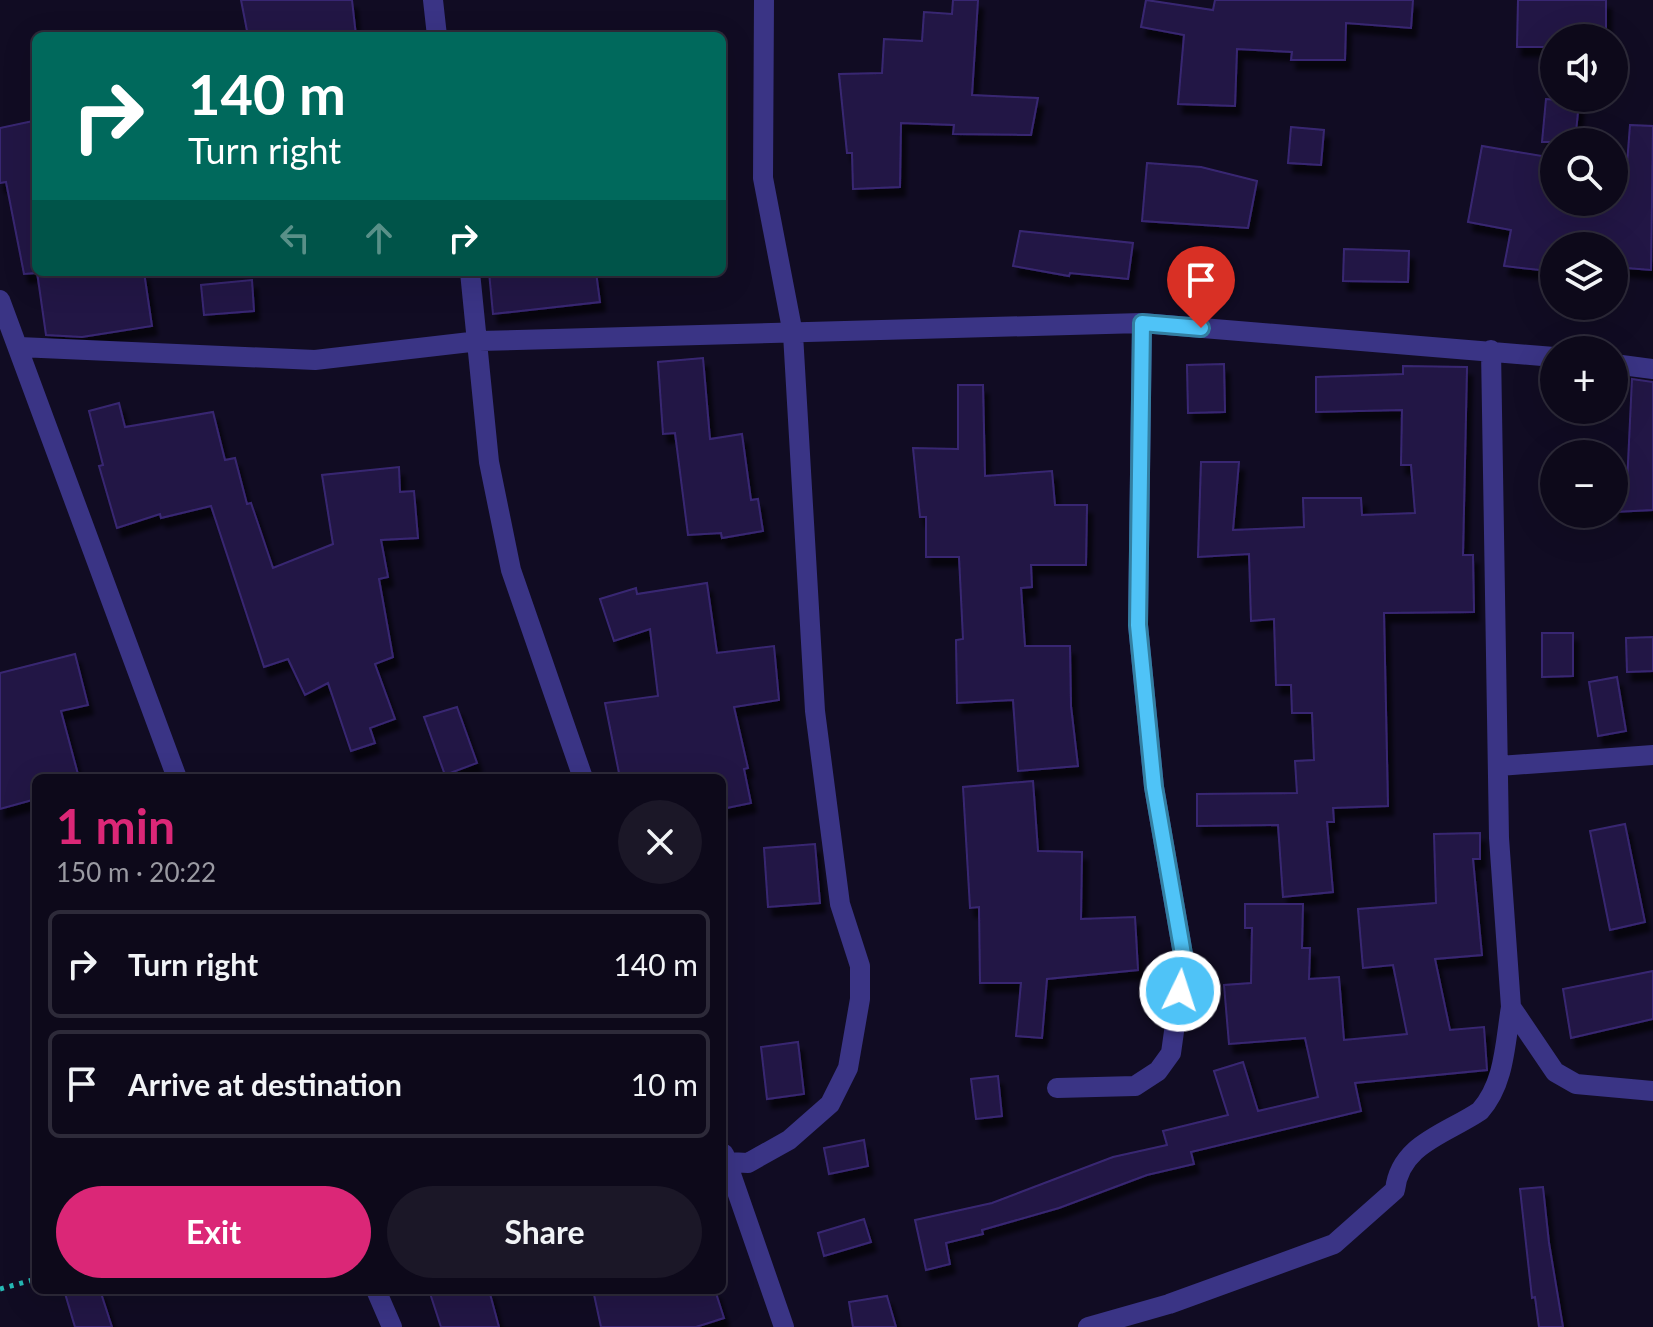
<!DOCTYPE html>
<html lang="en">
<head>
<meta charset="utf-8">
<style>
	:root { --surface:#0d091a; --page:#1b1727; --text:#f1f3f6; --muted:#9a9aa2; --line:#2d2a39; --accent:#db2777 }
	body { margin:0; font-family:Lato,sans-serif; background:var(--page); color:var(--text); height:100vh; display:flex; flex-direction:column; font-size:30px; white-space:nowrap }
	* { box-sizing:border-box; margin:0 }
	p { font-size:26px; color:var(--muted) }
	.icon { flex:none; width:44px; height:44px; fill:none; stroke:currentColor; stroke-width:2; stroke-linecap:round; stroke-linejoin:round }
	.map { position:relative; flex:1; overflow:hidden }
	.panel { position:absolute; left:32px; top:774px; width:694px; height:520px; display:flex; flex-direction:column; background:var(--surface); border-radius:12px; box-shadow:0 8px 32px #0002,0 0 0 2px var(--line) }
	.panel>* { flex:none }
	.top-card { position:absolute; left:32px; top:32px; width:694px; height:244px; border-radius:12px; box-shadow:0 8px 32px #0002,0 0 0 2px var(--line); background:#00695c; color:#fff; overflow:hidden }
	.tools { position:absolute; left:1540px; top:24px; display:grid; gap:16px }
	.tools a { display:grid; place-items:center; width:88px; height:88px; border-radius:50%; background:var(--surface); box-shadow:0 8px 32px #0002,0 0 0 2px var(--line); font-size:40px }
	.pin { position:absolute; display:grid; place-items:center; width:68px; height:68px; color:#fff; margin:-82px -34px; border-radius:50% 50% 50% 0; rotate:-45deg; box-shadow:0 0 8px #0007 }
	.pin .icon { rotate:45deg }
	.me { position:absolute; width:88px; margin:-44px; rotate:4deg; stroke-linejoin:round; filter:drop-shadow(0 0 6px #0008) }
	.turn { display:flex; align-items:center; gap:28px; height:168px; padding:0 24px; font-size:36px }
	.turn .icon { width:104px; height:104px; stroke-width:2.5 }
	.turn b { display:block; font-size:56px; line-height:68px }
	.lanes { display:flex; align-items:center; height:76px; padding:0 24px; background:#0003; justify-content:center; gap:40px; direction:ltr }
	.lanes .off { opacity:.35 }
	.round { display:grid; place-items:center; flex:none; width:84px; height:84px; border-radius:42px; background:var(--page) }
	.headline { display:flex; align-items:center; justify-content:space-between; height:136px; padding:0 24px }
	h1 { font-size:48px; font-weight:700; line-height:60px; color:var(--accent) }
	.button { display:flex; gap:16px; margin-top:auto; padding:16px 24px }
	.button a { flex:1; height:92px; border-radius:48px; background:var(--accent); color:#fff; font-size:32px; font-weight:700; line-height:92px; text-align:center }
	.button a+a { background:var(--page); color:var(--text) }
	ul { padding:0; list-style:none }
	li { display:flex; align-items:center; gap:24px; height:108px; margin:0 16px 12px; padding:0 8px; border:4px solid var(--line); border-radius:12px }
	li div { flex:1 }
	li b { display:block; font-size:30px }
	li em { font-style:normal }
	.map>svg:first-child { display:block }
	.building { fill:#221745; stroke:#392872; stroke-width:2; filter:url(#shadow) }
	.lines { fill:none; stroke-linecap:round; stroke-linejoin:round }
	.path { stroke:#26bab6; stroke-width:5; stroke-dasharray:4 6; stroke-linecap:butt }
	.minor { stroke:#3a3485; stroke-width:20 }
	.route-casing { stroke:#337fa1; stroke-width:20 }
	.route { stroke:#4fc3f7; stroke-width:14 }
</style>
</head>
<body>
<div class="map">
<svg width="1653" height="1327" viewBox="0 0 1653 1327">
	<defs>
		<filter id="shadow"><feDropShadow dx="5" dy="9" stdDeviation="2" flood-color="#0009"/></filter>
	</defs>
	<rect width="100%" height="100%" fill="#110c23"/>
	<path class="building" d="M241 0H352L356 36H248Z
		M953 0H978L972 95 1038 98 1031 135 953 134 954 125 901 123 900 187 853 189 852 153H847L839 74 882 73 884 39 922 41 924 12 952 14Z
		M1146 0 1213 10 1215 0H1413L1411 28 1346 23 1345 60H1291L1292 52 1237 49 1235 106 1178 104 1184 35 1141 27Z
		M1518 0H1606V38L1554 35V47H1517Z
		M1546 99 1579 102 1575 142H1542Z
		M33 121 36 273 24 274 6 182 0 183V128Z
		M1630 125 1653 126 1651 270 1614 267V246H1551L1549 271 1504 266 1511 230 1468 222 1482 146 1554 158V202H1614V190H1625Z
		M1291 127 1324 130 1321 165 1288 163Z
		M1147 163 1201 167 1257 181 1248 228 1142 221Z
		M1020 231 1133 243 1128 279 1070 273 1069 276 1013 266Z
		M1344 249 1409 251 1408 282 1343 281Z
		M37 272H144L152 326 82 337 46 335Z
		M489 272H596L600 302 493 314Z
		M252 280 254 311 204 315 201 285Z
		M703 358 710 439 742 434 751 500 758 499 763 531 722 538 721 533 688 535 675 433 663 434 658 362Z
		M1224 364 1225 412 1188 413 1187 365Z
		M1403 366 1467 367 1463 555H1473L1474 612 1384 613 1388 806 1333 808 1334 822H1327L1333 892 1283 897 1278 825 1197 826V794L1297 793 1295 761 1314 760 1312 713H1292L1291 685H1276L1274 619 1251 621 1249 554 1198 557 1201 462H1239L1233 530 1304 527 1303 498H1361L1362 515 1415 513 1411 465H1401L1402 410 1316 412V377L1403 374Z
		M1632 379 1653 382V510L1614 512V484H1627Z
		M958 385H983L985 476 1052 471 1055 505H1087L1086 565H1031L1032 587 1021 588 1025 646H1070L1071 706 1078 766 1018 771 1013 700 957 703 956 640 963 639 959 557H926V517H920L913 448 958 449Z
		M119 403 125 427 213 412 225 460 235 458 247 504 251 503 273 568 333 544 322 475 399 467 400 492 414 491 418 538 381 540 388 577 379 579 393 657 375 664 395 719 370 728 375 743 351 751 328 683 305 695 288 659 264 667 211 506 161 518 160 514 117 528 99 466 103 465 89 411Z
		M707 583 717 653 774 646 779 700 734 707 748 768 744 769 751 803 722 809V778H620L605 703 658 696 650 629 614 641 600 599 636 588 637 594Z
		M1542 633H1573V676L1542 677Z
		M1653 637V671L1627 672 1626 638Z
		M75 654 88 705 61 711 79 778H36V799L0 809V673Z
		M1617 677 1626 731 1598 736 1589 682Z
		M457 707 477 763 445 775 424 717Z
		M1033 781 1038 851 1082 852 1081 919 1135 917 1138 970 1047 979 1042 1038 1016 1036 1021 983H980L979 907 970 908 963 787Z
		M1625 824 1645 922 1610 930 1590 831Z
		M1480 833V859H1473L1482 955 1435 959 1450 1030 1484 1027 1487 1070 1355 1083 1361 1111 1191 1152 1194 1164 1147 1175 1059 1208 982 1230 983 1234 946 1243 950 1264 926 1270 915 1220 992 1203 1113 1157 1167 1145 1163 1131 1228 1115 1214 1071 1243 1062 1258 1111 1318 1097 1305 1038 1229 1044 1224 985 1251 983 1252 928H1245V904H1303L1302 948H1310L1309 979 1339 977 1344 1040 1407 1034 1393 965 1363 968 1358 909 1436 903 1434 834Z
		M815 844 820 903 768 907 764 848Z
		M1653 971V1019L1571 1038 1563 989Z
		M798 1042 804 1094 767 1099 761 1047Z
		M998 1076 1002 1116 976 1119 971 1079Z
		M864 1140 868 1166 829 1174 824 1148Z
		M1543 1187 1549 1243 1563 1327H1539L1535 1297 1532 1298 1520 1189Z
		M864 1219 871 1242 824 1256 818 1233Z
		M64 1290H100L112 1327H75Z
		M429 1290H489L499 1327H441Z
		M593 1290H715L724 1318 696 1327H601Z
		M887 1296 896 1327H853L849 1302Z"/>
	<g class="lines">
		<path class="path" d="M0 1289 36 1279"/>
		<path class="minor" d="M433 0 437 36
			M470 272 489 462 511 570 583 778
			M0 300 177 778
			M19 347 315 360 479 341 1142 323 1554 357
			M1491 350 1499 838 1511 1007 1555 1072 1576 1084 1653 1091
			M1614 364 1653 369
			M1499 766 1653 755
			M1057 1088 1135 1086 1158 1071 1171 1053 1184 960 1154 787 1138 625 1142 323
			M724 1154 784 1327
			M728 1162 748 1163 789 1140 830 1104 848 1068 860 999V966L840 904 815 711 793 334 763 178 764 0
			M376 1290 392 1327
			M1088 1327 1169 1304 1334 1244 1395 1190C1400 1144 1446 1134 1480 1111 1505 1083 1505 1043 1511 1007"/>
	</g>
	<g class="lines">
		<defs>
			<path id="route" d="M1180 991 1184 960 1154 787 1138 625 1142 323 1201 328"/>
		</defs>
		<use href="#route" class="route-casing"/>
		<use href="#route" class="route"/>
	</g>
</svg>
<div class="tools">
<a><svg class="icon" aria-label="sound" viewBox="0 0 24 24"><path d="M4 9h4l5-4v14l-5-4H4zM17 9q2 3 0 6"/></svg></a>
<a><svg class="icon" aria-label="search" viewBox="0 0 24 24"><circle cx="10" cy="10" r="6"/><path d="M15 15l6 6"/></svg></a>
<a><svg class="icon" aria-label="layers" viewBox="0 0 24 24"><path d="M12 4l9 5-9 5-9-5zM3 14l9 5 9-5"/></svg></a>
<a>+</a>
<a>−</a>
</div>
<div class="pin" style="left:1201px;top:328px;background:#d93025"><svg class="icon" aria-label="arrive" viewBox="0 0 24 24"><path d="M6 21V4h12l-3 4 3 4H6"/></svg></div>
<svg class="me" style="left:1180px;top:991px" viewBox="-20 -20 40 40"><circle r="17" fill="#4fc3f7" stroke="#fff" stroke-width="3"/><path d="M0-11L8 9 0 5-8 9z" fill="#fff"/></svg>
<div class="top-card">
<div class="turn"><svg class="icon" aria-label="right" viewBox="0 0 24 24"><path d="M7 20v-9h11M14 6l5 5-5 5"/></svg><div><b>140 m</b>Turn right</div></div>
<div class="lanes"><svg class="icon off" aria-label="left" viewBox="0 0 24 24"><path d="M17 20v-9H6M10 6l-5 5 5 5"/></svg><svg class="icon off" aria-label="ahead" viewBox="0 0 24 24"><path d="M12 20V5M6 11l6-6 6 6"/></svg><svg class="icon" aria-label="right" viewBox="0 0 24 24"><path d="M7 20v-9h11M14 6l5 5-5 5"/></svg></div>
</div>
<section class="panel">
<div class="headline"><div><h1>1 min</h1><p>150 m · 20:22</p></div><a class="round"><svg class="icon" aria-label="close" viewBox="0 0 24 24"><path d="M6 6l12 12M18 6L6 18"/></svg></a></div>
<ul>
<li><svg class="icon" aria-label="right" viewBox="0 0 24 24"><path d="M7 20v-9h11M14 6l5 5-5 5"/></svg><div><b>Turn right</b></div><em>140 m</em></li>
<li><svg class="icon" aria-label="arrive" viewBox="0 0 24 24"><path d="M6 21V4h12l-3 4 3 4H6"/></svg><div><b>Arrive at destination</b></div><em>10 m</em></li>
</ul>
<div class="button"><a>Exit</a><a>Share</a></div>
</section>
</div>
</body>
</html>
